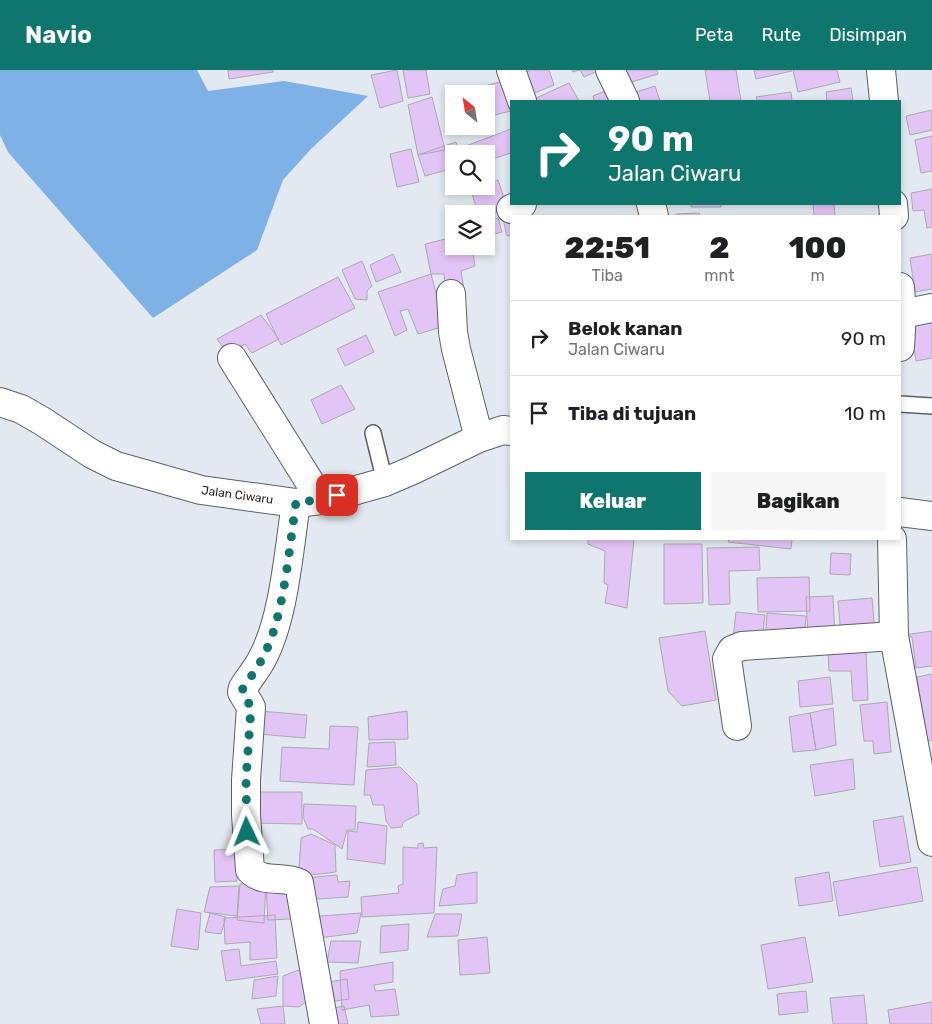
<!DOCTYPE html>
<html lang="id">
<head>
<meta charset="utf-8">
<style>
	:root { --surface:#fff; --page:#f6f6f6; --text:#202124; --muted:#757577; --line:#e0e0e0; --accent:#0f766e }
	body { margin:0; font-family:Rubik,sans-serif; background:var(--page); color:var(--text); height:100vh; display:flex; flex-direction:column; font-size:19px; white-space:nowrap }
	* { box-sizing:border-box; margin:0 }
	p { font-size:16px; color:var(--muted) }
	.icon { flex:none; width:28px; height:28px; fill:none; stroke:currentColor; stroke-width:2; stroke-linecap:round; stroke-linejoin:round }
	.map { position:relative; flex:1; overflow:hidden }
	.details { position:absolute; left:510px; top:145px; width:391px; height:325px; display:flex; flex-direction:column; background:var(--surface); border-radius:0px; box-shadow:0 2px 8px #0003 }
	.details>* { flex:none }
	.guide { position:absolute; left:510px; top:30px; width:391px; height:105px; border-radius:0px; box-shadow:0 2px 8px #0003; background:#0f766e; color:#fff; overflow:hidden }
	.needle { width:32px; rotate:330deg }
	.tools { position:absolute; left:445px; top:15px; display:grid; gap:10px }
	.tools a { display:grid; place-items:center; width:50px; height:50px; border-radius:0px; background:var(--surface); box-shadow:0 2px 8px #0003; font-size:25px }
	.pin { position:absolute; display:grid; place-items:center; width:42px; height:42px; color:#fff; margin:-21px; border-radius:10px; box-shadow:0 2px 8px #0006 }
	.me { position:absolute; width:55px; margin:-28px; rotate:358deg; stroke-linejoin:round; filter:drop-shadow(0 0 4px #0008) }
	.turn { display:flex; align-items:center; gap:18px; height:105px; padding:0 15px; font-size:22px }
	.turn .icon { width:65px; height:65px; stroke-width:2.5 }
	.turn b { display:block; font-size:35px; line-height:42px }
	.eta { display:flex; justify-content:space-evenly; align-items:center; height:85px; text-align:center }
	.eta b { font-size:30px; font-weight:800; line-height:35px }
	.action { display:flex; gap:10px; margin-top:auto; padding:10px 15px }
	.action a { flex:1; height:58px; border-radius:0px; background:var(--accent); color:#fff; font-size:20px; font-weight:800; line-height:58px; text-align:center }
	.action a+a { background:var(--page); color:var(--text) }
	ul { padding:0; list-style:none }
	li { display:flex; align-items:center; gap:15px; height:75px; padding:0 15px; border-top:1px solid var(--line) }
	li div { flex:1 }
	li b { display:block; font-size:19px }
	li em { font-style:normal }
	header { display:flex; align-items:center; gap:30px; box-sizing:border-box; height:70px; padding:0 25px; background:var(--accent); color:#fff }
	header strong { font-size:24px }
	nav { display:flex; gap:28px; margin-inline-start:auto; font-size:18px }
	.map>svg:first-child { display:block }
	.forest { fill:#7eb1e6 }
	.building { fill:#e3c4f6; stroke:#aca8af }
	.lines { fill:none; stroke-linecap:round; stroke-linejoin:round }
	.service-casing { stroke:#5c6168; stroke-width:18 }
	.minor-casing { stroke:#5c6168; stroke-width:30 }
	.service { stroke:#fff; stroke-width:15 }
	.minor { stroke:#fff; stroke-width:28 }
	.route { stroke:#0f766e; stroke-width:9; stroke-dasharray:0 16.2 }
	.labels { text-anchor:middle; stroke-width:4; stroke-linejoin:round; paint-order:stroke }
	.street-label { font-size:12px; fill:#1f2224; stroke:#fff }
</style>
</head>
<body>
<header>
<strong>Navio</strong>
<nav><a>Peta</a><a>Rute</a><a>Disimpan</a></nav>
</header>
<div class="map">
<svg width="932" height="954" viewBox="0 0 932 954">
	<rect width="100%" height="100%" fill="#e2e9f0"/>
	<path class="forest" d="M0 0H197L208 21 284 11 368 26 311 79 283 110 257 180 153 248 8 82 0 65Z"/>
	<path class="building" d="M228 0H273V2L229 9Z
		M397 0 403 31 380 38 371 5Z
		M403 0H426L430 24 408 28Z
		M531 0H549L554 15 527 26 521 4Z
		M572 0H600L584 7 580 0 573 2Z
		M621 0H657L658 4 628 13Z
		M705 0H736L741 31H710Z
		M754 0H791L792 1 756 9Z
		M793 0H837L840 12 798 22Z
		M513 8 511 41 490 46 486 34V24H484L482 17Z
		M569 13 579 31H535L534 29Z
		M655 16 660 31H639L636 22Z
		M615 17 619 31H594L593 26Z
		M851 18 853 31H827L826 22Z
		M791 22 792 31H757L756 27Z
		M432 27 445 80 418 85 408 35Z
		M932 40V60L910 65 906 46Z
		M511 59V83L486 91V84H465L463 77Z
		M932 66V101L921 103 915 70Z
		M456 72 460 84H454V98L425 106 418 85Z
		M411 79 419 112 397 117 390 84Z
		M498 110 508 140 486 145V144H478L471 120 486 116V115Z
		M932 119V157L927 158 924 140 913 141 911 123Z
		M691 134H721V137H691Z
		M813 134H834L835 146H814Z
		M699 143 700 146H676V144Z
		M511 147V165L507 166 503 149Z
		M498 148 502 162 486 166V152Z
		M454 167V176H472L475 196 461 201 464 220 446 223 444 204H431L425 174Z
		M393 184 401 202 376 212 370 195Z
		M932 184V219L915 222 910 188Z
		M362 191 372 216 367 221V230L355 229 342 200Z
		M431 204 445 256 418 264 408 239 400 241 407 260 395 266 378 222Z
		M338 207 355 238 281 275 266 244Z
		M932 244V288L916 291 909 248Z
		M261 245 279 269 252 283 245 274 227 283 217 269Z
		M366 265 374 282 345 296 337 279Z
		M341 315 355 339 322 354 311 330Z
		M588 469H634L627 538 605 533 608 515 604 513 605 481 588 474Z
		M729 469H792L791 479 728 472Z
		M664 474H702L703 533 664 534Z
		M759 477 760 500 729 501 730 534 709 535 707 478Z
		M831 483 851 484 850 505 830 504Z
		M809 507 810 541 758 542 757 508Z
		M833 526 835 567 808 569 806 527Z
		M872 528 875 563 841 566 838 531Z
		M736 542 765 545 762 571 733 568Z
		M767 543 806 546 804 572 765 570Z
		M705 561 716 630 682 636 668 621 659 568Z
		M932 561V596L916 598 912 567 904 565Z
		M866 578 868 630 853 631 851 601H829L828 579Z
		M932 604V670L927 671 917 607Z
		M830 607 833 634 800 637 798 611Z
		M887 632 891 682 874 684 873 671H864L860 635Z
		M833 638 836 675 816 680 810 643Z
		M260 641 307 645 305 668 258 664Z
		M407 641 408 669 369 670 368 647Z
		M810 643 816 680 793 682 789 647Z
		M330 656 358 657 354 715 280 711 282 677 329 679Z
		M395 672 396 695 367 697 369 673Z
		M853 689 855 719 815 726 810 695Z
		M400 697 417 714 419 744 403 752 402 757 391 758 386 751 384 735H373L370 725H364L366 700Z
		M253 722H302V754L252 753Z
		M304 734 356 736 355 760H347L342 779 313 759H308L303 747Z
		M903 746 911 792 880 797 873 751Z
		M358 752 387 756 385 794 347 789 348 761 357 762Z
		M311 764 335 775 336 802 303 806 299 798 301 768Z
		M423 773 424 778 437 777 434 843 362 847 361 827 399 823 398 816 403 814V777L418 778V774Z
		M237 779V811L215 812 214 780Z
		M917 797 923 831 839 846 833 812Z
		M477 802V833L439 836 443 819 455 816 457 805Z
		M829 802 833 831 799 836 795 808Z
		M337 805 338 812 350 811 348 827 303 830 305 808Z
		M266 811 264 853 237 850 240 814Z
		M239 816 237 846 204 842 210 817Z
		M289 816 291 849 268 850 266 817Z
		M177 839 201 843 198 880 171 876Z
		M210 843 226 847 221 864 205 862Z
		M361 843 357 863 319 868 320 846Z
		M435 844H462L458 866 427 867Z
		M275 845 277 888 250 890V872L225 874 224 848Z
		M409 854 408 880 380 883 381 856Z
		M487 867 490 903 460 905 458 870Z
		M805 867 813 912 768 919 761 875Z
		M331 871H361L358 893 327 892Z
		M239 879 241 896 276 891 278 904 226 911 221 881Z
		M393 892V912L374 915 375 921 395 919 399 945 371 947 369 935 342 940 340 901Z
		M307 897 317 924 299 937 283 936V906Z
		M278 906 276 926 252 929 254 910Z
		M347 909 349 929 324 933 322 913Z
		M806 921 808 942 779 945 777 924Z
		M864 925 867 954H833L830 928Z
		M932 932V954H890L888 940Z
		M283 936 285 954H261L257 939Z
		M344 936 348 954H326L323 940Z"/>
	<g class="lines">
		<defs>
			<path id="service" d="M900 334 932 336
				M373 363 385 412"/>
			<g id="minor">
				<path d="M511 0 522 31"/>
				<path d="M610 0 625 31"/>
				<path d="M881 0 884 31"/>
				<path d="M651 134 654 146"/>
				<path d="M893 134 894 146"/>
				<path d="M511 139 522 134"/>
				<path d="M900 217 902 244 900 277"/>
				<path d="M451 224 453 262 456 279 479 368"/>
				<path d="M902 244 932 238"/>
				<path d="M232 288 321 430"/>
				<path id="s1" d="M0 332 21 339 42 351 92 384 116 396 201 420 296 433 321 430 385 412 413 400 479 368 503 360 511 361"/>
				<path d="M296 433C289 479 284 549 262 589 257 599 249 608 243 618L242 622 251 637 246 710V745L250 800C264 814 283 805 299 813L324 954"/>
				<path d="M900 442 932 446"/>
				<path d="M892 469 894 566 932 772"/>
				<path d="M737 656 727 589 732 580 742 576 894 566"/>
			</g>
		</defs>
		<use href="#service" class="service-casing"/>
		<use href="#minor" class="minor-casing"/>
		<use href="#service" class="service"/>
		<use href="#minor" class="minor"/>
	</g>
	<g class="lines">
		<path class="route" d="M247 762 246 710 251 637 242 622 243 618C249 609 257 599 262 589 284 549 289 479 296 432L321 430 337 425"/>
	</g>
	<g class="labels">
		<g class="street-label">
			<text dy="4" stroke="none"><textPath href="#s1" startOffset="258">Jalan Ciwaru</textPath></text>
		</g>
	</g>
</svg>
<div class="tools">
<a><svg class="needle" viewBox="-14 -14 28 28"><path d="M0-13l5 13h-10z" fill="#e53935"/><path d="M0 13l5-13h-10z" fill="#757577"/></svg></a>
<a><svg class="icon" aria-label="search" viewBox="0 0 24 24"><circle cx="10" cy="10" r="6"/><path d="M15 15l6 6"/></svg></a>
<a><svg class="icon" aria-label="layers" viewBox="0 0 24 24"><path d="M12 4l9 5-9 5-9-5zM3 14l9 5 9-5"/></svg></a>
</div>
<div class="pin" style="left:337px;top:425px;background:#d93025"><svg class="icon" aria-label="arrive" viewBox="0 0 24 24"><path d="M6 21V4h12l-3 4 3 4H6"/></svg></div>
<svg class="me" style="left:247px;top:762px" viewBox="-20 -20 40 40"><path d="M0-17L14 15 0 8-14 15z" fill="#0f766e" stroke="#fff" stroke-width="4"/></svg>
<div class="guide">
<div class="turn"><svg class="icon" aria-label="right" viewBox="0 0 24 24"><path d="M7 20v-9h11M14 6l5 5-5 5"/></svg><div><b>90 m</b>Jalan Ciwaru</div></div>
</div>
<section class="details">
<div class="eta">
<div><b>22:51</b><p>Tiba</p></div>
<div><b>2</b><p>mnt</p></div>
<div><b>100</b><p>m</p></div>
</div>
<ul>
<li><svg class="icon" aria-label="right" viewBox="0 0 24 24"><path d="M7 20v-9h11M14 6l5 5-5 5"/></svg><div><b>Belok kanan</b><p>Jalan Ciwaru</p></div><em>90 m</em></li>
<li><svg class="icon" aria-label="arrive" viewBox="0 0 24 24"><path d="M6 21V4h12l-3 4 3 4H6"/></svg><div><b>Tiba di tujuan</b></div><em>10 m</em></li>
</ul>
<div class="action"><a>Keluar</a><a>Bagikan</a></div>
</section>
</div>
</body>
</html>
